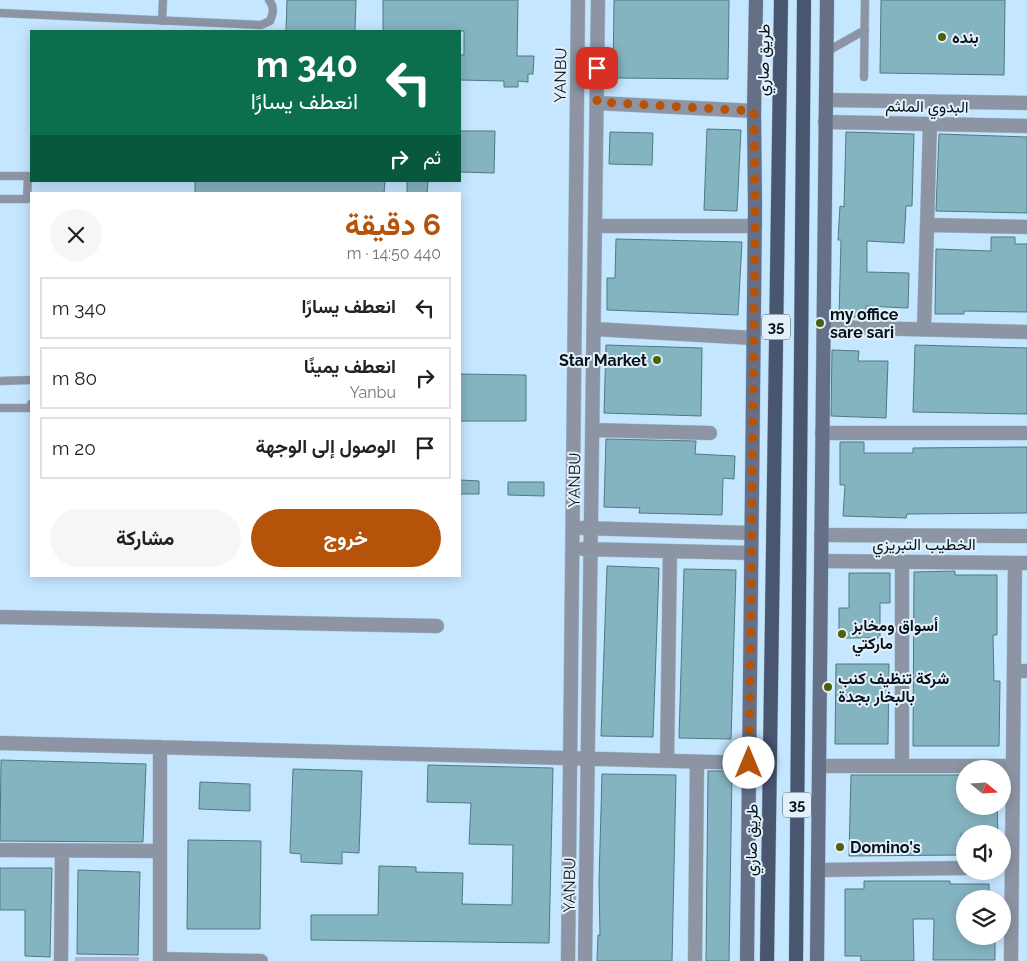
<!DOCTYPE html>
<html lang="ar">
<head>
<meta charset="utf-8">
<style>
	:root { --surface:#fff; --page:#f6f6f6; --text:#222; --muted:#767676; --line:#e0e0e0; --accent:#b45309 }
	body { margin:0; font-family:Raleway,Vazirmatn,sans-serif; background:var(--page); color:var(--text); direction:rtl; height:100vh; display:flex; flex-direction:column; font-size:19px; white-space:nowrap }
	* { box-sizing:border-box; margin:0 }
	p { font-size:16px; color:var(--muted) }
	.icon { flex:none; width:28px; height:28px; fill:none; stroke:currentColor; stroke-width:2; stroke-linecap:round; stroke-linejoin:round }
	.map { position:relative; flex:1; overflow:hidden; direction:ltr }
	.panel { position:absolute; left:30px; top:192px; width:431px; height:385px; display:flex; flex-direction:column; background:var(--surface); border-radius:0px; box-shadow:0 2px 12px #0003; direction:rtl }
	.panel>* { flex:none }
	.hud { position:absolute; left:30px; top:30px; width:431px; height:152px; border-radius:0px; box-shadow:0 2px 12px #0003; direction:rtl; background:#0b6e4f; color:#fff; overflow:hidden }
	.needle { width:32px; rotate:108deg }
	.tools { position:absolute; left:956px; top:760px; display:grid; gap:10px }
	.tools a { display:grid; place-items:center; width:55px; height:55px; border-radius:50%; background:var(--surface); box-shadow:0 2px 12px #0003; font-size:25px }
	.pin { position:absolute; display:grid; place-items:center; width:42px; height:42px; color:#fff; margin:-21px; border-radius:10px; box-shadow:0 2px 8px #0006 }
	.me { position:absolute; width:55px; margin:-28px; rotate:0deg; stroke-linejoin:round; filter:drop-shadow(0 0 4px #0008) }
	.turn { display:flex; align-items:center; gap:18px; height:105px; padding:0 20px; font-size:22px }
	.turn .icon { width:65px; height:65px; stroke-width:2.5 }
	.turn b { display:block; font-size:35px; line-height:42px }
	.then { display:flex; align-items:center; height:48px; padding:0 20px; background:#0003; gap:10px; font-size:19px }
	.round { display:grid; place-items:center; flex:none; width:52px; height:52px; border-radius:26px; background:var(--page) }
	.summary { display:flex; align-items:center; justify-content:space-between; height:85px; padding:0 20px }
	h1 { font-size:30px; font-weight:700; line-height:38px; color:var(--accent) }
	.action { display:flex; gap:10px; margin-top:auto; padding:10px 20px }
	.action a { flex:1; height:58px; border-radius:30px; background:var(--accent); color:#fff; font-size:20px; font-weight:700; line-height:58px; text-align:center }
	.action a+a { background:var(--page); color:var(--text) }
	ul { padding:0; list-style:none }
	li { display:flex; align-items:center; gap:15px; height:62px; margin:0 10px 8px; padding:0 10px; border:2px solid var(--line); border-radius:0px }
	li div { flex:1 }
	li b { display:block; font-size:19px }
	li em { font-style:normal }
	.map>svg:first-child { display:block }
	.grass { fill:#b3b2d5 }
	.building { fill:#85b4c1; stroke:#4f7883 }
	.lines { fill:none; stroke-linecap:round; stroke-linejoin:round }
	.service-casing { stroke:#a7c4db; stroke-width:9 }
	.minor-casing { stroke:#a7c4db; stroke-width:15 }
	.tertiary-casing { stroke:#a7c4db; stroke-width:15 }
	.secondary-casing { stroke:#a7c4db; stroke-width:15 }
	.primary-casing { stroke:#a7c4db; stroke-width:15 }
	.service { stroke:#8d95a4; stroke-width:8 }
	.minor { stroke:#8d95a4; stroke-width:14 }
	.tertiary { stroke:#8d95a4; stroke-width:14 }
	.secondary { stroke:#657086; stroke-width:14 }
	.primary { stroke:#495670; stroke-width:14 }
	.route { stroke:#b45309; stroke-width:9; stroke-dasharray:0 16.2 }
	.poi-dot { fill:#49600c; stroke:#e3f0fa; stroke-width:2 }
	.labels { text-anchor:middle; stroke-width:4; stroke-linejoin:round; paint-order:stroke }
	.shield { fill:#e3f0fa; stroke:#49555e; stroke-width:1 }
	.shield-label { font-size:15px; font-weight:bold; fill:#07131b }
	.poi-label { font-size:16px; font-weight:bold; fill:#07131b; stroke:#e3f0fa; text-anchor:start }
	.street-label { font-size:16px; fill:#07131b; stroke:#e3f0fa }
</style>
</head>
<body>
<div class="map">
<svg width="1027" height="961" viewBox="0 0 1027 961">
	<rect width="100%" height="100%" fill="#c5e6ff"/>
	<path class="grass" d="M75 957H139V961H75Z"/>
	<path class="building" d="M287 0H356L355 31H286Z
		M383 0H518L517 56H534L533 74H528V82L518 81V87H504V81L460 80V55H464V31H383Z
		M614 0H729L728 79 613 78Z
		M881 0H1005L1004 75 880 73Z
		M707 129 741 130 737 211 704 210Z
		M460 131H495L494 173 460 172Z
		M610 132 653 133 652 165 609 164Z
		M846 132 914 134 912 206H906L904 243 867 241V272L909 273 908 308 866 306V317H839L841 240H838L840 206 844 207Z
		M939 134 1027 137V213L936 211Z
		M195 181H385L384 194H195Z
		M407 181H428L427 194H407Z
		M991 237H1015V244H1027V312L964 311V314H935L936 249 991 251Z
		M616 239 742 242 738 315 607 310V278H615Z
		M606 345 702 348 701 416 604 413Z
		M915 345 1027 348V414L913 412Z
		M832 350 859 351 858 361H888L886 418 831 416Z
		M460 374 526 375V421H460Z
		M606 439 696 441 695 454 735 456 734 479 723 478 722 515 639 513 640 508 604 507Z
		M840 442H864V453H913V448L1027 447V513L907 514 906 518 843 516 845 485H840Z
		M460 480 479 481V494H460Z
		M508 482H544V496L508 495Z
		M607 566 659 568 653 737 601 736Z
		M684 569 736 570 731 739 679 738Z
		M955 571V575H997V635H993L994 681H1000L999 746H913L914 572Z
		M849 573H890V603H880V638H839V608H849Z
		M836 664H889L888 744H835Z
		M1 760 146 764 143 842 0 841Z
		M428 765 553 768 549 943 311 940V915H378L379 866 416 867V872L463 873 462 904 512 905 513 845 469 844 471 803 427 802Z
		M293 769 362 771 359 853 342 852V864L301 862V854L290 853Z
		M708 771H732L729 961H706Z
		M602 774 676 775 672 961H597L598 935H600L599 882Z
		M851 775H962V806H997L998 834H961V855L849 856Z
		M200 782 250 784V811L199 809Z
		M188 840 261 841 260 929H187Z
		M0 868H52L50 957 25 956V910H0Z
		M78 870 140 872 138 955 77 954Z
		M864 881H950V884H989V899H965V936H995V960H933L934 919H913L914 961H861V956H845V889H864Z"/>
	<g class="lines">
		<defs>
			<path id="service" d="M0 13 261 25 270 21C273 14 275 7 269 0
				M162 21 163 0
				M826 52 865 30
				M864 77 865 0
				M0 176H28L27 199H0
				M0 381 31 380
				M0 408H31V404"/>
			<path id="minor" d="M597 103 754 111
				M927 225 1027 227
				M595 226H755
				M823 327 1027 332
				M594 329 753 338
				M924 329 930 124
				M592 430 710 433
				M822 433H1027
				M582 528 751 533
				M583 549 751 553
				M902 562V766
				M0 617 437 626
				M1014 671H1027
				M0 743 749 763
				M160 747V961
				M667 761 670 551
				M819 766H1013
				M0 850 160 851
				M818 870 965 868
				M160 959 261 961
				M61 961 62 851
				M568 961 578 0
				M585 961 598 0
				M695 961 697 762
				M1011 961 1015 563"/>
			<path id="tertiary" d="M826 100 1027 103
				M825 122 1027 126
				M821 535 1027 536
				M821 561 1027 563"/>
			<path id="secondary" d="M747 961 755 207 754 111 756 0
				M817 961 827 0"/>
			<path id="primary" d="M767 961 781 0
				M796 961 804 0"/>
		</defs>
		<use href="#service" class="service-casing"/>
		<use href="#minor" class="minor-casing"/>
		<use href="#tertiary" class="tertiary-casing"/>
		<use href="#secondary" class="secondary-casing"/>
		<use href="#primary" class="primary-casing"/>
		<use href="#service" class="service"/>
		<use href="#minor" class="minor"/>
		<use href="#tertiary" class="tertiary"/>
		<use href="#secondary" class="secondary"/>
		<use href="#primary" class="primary"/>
	</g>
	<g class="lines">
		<path class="route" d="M597 68V102L754 111 755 226 749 763"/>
	</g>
	<g class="poi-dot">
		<circle cx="942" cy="37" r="5"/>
		<circle cx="820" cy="323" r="5"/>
		<circle cx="657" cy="360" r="5"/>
		<circle cx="842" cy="634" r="5"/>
		<circle cx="828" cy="687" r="5"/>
		<circle cx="840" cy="847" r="5"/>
	</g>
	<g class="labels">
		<g class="shield">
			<rect x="762" y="314.5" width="28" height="25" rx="4"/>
			<rect x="783" y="792.5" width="28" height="25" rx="4"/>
		</g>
		<g class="shield-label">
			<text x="776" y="332">35</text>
			<text x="797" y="810">35</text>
		</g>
		<g class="poi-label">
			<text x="952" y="43">بنده</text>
			<text x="830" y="320">my office<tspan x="830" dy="18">sare sari</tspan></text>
			<text x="647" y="366" text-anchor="end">Star Market</text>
			<text x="852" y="631">أسواق ومخابز<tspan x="852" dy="18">ماركتي</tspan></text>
			<text x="838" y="684">شركة تنظيف كنب<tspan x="838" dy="18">بالبخار بجدة</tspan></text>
			<text x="850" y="853">Domino's</text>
		</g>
		<g class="street-label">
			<text transform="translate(763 60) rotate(-89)" y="6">طريق صاري</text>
			<text transform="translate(560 75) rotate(-89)" y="6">YANBU</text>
			<text transform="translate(927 106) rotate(1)" y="6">البدوي الملثم</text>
			<text transform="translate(574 480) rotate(-89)" y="6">YANBU</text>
			<text x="924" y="550">الخطيب التبريزي</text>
			<text transform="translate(751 840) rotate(-89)" y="6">طريق صاري</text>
			<text transform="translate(569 885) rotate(-89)" y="6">YANBU</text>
		</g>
	</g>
</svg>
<div class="tools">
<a><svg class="needle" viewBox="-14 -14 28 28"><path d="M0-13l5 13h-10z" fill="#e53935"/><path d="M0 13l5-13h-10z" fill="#767676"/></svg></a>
<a><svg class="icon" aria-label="sound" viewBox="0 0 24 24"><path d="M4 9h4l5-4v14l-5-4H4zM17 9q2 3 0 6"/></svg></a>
<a><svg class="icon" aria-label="layers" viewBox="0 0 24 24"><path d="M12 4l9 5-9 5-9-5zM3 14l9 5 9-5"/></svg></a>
</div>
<div class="pin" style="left:597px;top:68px;background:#d93025"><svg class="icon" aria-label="arrive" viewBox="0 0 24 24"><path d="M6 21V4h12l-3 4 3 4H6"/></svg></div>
<svg class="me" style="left:749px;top:763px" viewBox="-20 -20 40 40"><circle r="19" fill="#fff"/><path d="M0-13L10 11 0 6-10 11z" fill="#b45309"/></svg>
<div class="hud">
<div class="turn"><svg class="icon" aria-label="left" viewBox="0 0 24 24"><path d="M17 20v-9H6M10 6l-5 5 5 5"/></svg><div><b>340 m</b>انعطف يسارًا</div></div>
<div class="then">ثم<svg class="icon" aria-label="right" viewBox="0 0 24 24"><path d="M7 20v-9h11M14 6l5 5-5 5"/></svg></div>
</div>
<section class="panel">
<div class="summary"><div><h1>6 دقيقة</h1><p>440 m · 14:50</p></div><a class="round"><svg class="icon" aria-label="close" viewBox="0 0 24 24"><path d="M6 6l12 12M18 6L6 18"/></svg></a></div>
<ul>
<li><svg class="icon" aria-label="left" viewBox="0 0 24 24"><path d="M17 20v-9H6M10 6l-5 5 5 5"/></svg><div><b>انعطف يسارًا</b></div><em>340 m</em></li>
<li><svg class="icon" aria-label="right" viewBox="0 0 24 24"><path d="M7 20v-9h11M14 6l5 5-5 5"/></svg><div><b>انعطف يمينًا</b><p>Yanbu</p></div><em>80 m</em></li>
<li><svg class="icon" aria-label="arrive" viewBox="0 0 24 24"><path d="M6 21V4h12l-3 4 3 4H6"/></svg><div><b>الوصول إلى الوجهة</b></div><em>20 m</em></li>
</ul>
<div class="action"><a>خروج</a><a>مشاركة</a></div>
</section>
</div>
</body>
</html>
